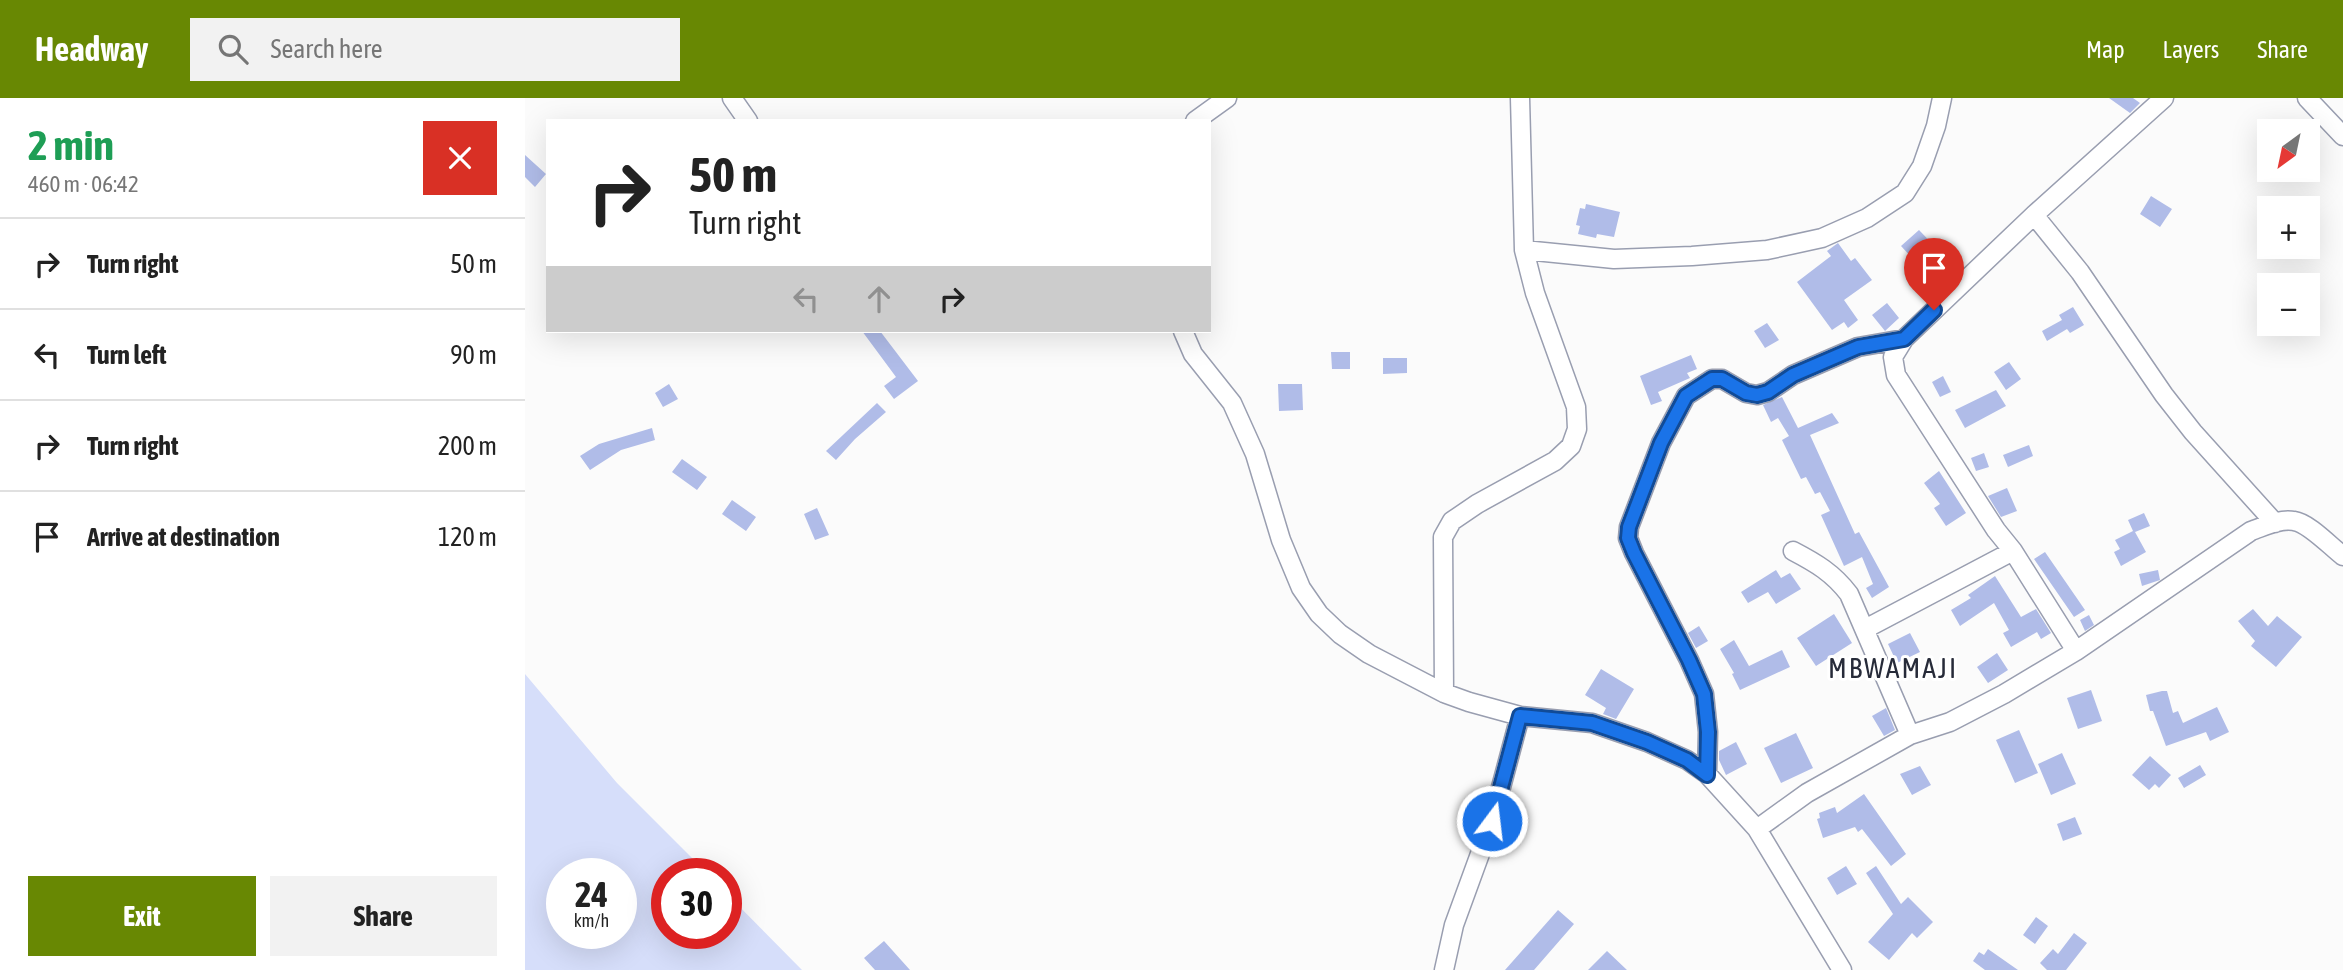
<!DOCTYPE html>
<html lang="en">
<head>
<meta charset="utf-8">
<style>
	:root { --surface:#fff; --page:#f2f2f2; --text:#222; --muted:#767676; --line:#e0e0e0; --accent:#688803 }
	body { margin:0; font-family:"Asap Condensed",sans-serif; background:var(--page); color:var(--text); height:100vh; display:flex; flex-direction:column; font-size:26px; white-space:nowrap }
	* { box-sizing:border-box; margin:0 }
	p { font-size:23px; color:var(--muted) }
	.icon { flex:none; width:38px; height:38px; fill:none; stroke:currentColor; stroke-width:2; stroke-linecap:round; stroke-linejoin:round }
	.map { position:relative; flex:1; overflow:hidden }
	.sheet { display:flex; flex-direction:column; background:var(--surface); width:525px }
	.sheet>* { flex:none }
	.banner { position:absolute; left:21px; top:21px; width:665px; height:214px; border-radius:0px; box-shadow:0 7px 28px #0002; background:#fff; color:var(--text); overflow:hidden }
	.needle { width:46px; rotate:213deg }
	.buttons { position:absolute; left:1732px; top:21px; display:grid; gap:14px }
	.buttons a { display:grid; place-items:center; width:63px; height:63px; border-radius:0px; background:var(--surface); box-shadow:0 7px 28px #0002; font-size:35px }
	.speed { position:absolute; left:21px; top:760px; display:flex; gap:14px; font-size:35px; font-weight:700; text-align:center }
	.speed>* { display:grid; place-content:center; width:91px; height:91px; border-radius:50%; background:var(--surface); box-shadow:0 7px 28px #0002; line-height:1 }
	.speed small { font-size:18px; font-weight:400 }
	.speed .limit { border:10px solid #d22; background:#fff; color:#111 }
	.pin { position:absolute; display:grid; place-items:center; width:60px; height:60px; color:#fff; margin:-72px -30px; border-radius:50% 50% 50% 0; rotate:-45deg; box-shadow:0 0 7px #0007 }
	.pin .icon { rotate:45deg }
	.me { position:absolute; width:77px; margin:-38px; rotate:15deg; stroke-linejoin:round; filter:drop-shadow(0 0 5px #0008) }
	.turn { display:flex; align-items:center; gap:24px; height:147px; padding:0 28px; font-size:32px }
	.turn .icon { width:91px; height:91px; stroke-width:2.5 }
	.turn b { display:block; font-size:49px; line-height:60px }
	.lanes { display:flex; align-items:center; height:66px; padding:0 28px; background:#0003; justify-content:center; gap:35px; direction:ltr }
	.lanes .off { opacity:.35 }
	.round { display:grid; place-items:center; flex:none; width:74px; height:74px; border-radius:0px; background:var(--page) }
	.head { display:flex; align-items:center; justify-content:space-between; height:119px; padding:0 28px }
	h1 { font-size:42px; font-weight:700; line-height:52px; color:#1e9e55 }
	.primary-button { display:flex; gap:14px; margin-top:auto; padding:14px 28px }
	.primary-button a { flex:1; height:80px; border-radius:0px; background:var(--accent); color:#fff; font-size:28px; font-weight:700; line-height:80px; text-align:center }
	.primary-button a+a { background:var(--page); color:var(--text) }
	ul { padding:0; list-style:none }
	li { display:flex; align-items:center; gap:21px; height:91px; padding:0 28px; border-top:2px solid var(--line) }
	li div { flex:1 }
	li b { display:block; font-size:26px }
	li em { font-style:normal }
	header { display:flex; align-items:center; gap:42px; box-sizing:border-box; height:98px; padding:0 35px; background:var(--accent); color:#fff }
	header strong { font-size:33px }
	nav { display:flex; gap:38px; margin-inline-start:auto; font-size:24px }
	.search { width:490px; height:63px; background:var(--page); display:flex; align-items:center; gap:18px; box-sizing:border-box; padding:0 24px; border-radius:0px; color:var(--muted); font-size:26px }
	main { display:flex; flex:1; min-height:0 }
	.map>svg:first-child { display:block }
	.water { fill:#d6defa; fill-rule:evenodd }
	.building { fill:#b0bce8 }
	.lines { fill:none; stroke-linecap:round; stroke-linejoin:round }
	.minor-casing { stroke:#999eb0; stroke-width:21 }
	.minor { stroke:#fff; stroke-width:18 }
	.route-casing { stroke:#114b97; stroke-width:18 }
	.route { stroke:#1a73e8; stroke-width:12 }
	.labels { text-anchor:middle; stroke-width:6; stroke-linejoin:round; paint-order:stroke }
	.quarter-label { font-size:28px; letter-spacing:2px; fill:#272b39; stroke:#fff }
</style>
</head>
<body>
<header>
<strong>Headway</strong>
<div class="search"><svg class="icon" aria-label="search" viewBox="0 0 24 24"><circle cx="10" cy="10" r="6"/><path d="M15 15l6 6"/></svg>Search here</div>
<nav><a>Map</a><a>Layers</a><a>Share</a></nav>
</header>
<main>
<section class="sheet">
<div class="head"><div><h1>2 min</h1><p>460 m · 06:42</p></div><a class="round" style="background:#d93025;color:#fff"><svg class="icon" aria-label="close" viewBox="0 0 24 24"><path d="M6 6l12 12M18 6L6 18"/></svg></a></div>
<ul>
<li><svg class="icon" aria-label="right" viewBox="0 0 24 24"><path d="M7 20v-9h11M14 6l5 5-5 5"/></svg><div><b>Turn right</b></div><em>50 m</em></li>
<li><svg class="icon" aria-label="left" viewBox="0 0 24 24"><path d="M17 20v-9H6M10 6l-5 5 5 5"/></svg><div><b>Turn left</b></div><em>90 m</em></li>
<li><svg class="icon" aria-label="right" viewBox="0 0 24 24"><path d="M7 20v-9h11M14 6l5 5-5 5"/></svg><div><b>Turn right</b></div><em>200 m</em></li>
<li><svg class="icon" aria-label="arrive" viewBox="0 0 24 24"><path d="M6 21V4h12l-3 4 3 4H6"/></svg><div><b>Arrive at destination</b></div><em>120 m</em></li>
</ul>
<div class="primary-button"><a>Exit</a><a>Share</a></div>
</section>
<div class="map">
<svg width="1818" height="872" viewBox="0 0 1818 872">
	<rect width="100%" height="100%" fill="#fbfbfb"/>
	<path class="water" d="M0 576 92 685 182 775H142V835H201V795L277 872H0ZM37 775H96V835H37Z"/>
	<path class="building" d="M1584 0H1608L1615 5 1605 15Z
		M0 57 21 76 10 89 0 79Z
		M1626 98 1647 111 1635 129 1615 116Z
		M1061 106 1095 114 1089 139 1072 136 1071 140 1053 136 1055 128 1051 127 1055 110 1060 111Z
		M1394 132 1419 158 1401 175 1376 148Z
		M1313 145 1326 163 1330 160 1347 182 1319 202 1333 222 1323 230 1319 224 1307 232 1272 184 1306 158 1302 153Z
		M1362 205 1374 220 1360 233 1347 217Z
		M1548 209 1559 227 1545 235 1542 231 1522 243 1517 233 1537 222 1534 217Z
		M1242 225 1254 242 1240 250 1229 233Z
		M337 233H355L393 283 369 301 359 288 371 279Z
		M806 254H825V271H807Z
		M1166 257 1172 271 1162 275 1165 280 1133 294 1137 303 1126 307 1115 278Z
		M858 260H882V275L858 276Z
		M1484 264 1496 281 1481 292 1469 274Z
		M1418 278 1426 294 1415 299 1407 284Z
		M144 286 153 301 138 309 130 295Z
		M753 286H777L778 312 754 313Z
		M1471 292 1481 308 1440 330 1430 312Z
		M1257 299 1273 330 1307 315 1314 325 1285 337 1330 436 1334 434 1364 489 1347 500 1341 490 1348 486 1337 459 1319 468 1296 417 1305 413 1295 394 1290 396 1281 379 1276 381 1257 342 1264 338 1253 320 1246 324 1238 307Z
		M352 305 361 314 330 341 311 362 301 353Z
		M127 330 130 342 96 352 65 372 55 358 74 346Z
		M1504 347 1508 358 1483 369 1478 357Z
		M1459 355 1464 369 1451 373 1446 360Z
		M157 361 182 379 172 392 147 374Z
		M1414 373 1441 415 1421 428 1409 410 1415 406 1399 385Z
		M1482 390 1492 413 1476 419 1463 398Z
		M207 402 231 419 221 433 197 416Z
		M292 410 304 437 290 442 279 416Z
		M1619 415 1625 428 1610 434 1621 454 1596 468 1589 454 1595 451 1590 442 1608 433 1603 422Z
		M1520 454 1560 512 1549 519 1509 461Z
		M1251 472 1256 480 1265 475 1276 491 1251 506 1243 494 1223 505 1216 494Z
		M1633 472 1635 482 1617 488 1614 476Z
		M1470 478 1496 519 1511 511 1526 535 1516 541 1512 534 1486 549 1478 535 1484 532 1469 505 1435 528 1426 512 1446 500 1443 497Z
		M1728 511 1743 528 1752 518 1777 539 1751 569 1726 548 1730 543 1713 523Z
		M1309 516 1327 545 1291 568 1272 540Z
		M1564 517 1569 527 1560 533 1555 522Z
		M1174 528 1183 543 1171 550 1163 535Z
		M1385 535 1395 554 1372 565 1363 546Z
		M1209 542 1224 568 1257 552 1265 569 1215 592 1207 576 1209 575 1195 551Z
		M1472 555 1483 572 1463 585 1452 569Z
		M1076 571 1109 591 1091 621 1078 616 1081 610 1060 597Z
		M1566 592 1577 623 1553 631 1542 600Z
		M1637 593H1642L1648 615 1653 613 1658 625 1692 609 1704 634 1685 643 1681 634 1641 648 1628 613H1625L1621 597Z
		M1361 610 1370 632 1359 638 1347 618Z
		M1494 632 1513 675 1490 685 1471 642Z
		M1271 635 1288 670 1256 685 1239 650Z
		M1211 644 1222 666 1201 677 1194 662V653Z
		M1537 655 1551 686 1526 697 1513 666Z
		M1625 658 1646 677 1634 690 1630 686 1624 692 1607 677Z
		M1675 667 1681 677 1659 690 1653 680Z
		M1395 668 1406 687 1387 697 1375 676Z
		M1339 696 1381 756 1366 768 1337 731 1333 734 1330 729 1298 740 1292 721 1295 720 1294 715 1310 709 1312 715Z
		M1550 719 1557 736 1538 743 1532 726Z
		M1321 768 1332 786 1312 797 1302 780Z
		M1351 768 1376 806 1383 799 1408 824 1392 840 1387 835 1364 862 1343 844 1368 816 1341 775Z
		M1033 812 1049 826 1009 872H980Z
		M1511 819 1523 828 1510 846 1498 837Z
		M1549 835 1562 845 1541 872H1522L1515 865 1528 851 1533 856Z
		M359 843 385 872H350L339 860Z
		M1463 851 1493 872H1460L1448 863 1454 854 1459 857Z
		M1082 853 1102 872H1063Z"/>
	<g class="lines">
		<defs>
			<path id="minor" d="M207 0 223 23
				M1782 0 1818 38
				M670 23 702 0
				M1509 117 1555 174 1639 297 1668 334 1750 425
				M999 152 1089 161 1167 158 1242 152 1297 140 1342 120 1380 95 1397 68 1411 28 1417 0
				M658 233 668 256 707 305 730 356 756 442 776 490 794 516 815 536 844 556 919 595 944 604 995 618 1067 625 1122 644 1162 662 1182 676 1232 731 1317 872
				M1268 453C1291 465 1308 475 1324 496L1385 637
				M1340 531 1488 453
				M1551 553 1488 453 1471 432 1371 277 1368 259 1379 241 1509 117 1639 0
				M919 595 918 439 927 423 952 406 1030 363 1046 348 1052 331 1051 309 1010 195 999 152 995 0
				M1182 676 1183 634 1179 596 1164 562 1109 455 1103 440 1104 429 1136 345 1161 298 1187 281H1197L1221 295 1232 297 1243 294 1268 277 1333 249 1379 241
				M1232 731 1282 695 1385 637 1425 624 1479 596 1551 553 1726 433C1738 429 1755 420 1769 423 1784 425 1806 449 1818 458
				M919 872 929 827 967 723 995 618"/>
		</defs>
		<use href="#minor" class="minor-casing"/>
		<use href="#minor" class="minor"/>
	</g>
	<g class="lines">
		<defs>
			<path id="route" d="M967 723 995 618 1067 625 1122 644 1162 662 1182 677 1183 634 1179 596 1164 562 1109 455 1103 440 1104 429 1136 345 1161 298 1187 281H1197L1221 295 1232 297 1243 294 1268 277 1333 249 1379 241 1409 212"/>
		</defs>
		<use href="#route" class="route-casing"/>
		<use href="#route" class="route"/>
	</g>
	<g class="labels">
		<g class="quarter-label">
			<text x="1368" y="580">MBWAMAJI</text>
		</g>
	</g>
</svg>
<div class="buttons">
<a><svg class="needle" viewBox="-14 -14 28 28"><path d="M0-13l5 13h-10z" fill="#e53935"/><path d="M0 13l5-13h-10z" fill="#767676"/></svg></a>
<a>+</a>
<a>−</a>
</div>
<div class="speed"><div>24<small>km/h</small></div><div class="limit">30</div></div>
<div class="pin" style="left:1409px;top:212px;background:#d93025"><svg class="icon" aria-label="arrive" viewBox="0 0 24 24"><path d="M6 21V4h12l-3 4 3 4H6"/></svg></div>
<svg class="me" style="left:967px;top:723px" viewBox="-20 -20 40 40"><circle r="17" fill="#1a73e8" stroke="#fff" stroke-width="3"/><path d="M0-11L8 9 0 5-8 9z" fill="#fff"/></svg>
<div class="banner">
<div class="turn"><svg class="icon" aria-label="right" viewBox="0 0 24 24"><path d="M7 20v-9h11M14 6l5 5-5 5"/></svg><div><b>50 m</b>Turn right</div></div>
<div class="lanes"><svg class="icon off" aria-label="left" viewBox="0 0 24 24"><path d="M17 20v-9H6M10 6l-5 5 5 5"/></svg><svg class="icon off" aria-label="ahead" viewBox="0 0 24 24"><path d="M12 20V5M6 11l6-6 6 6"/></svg><svg class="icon" aria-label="right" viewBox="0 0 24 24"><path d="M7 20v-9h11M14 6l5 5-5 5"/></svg></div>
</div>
</div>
</main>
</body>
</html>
